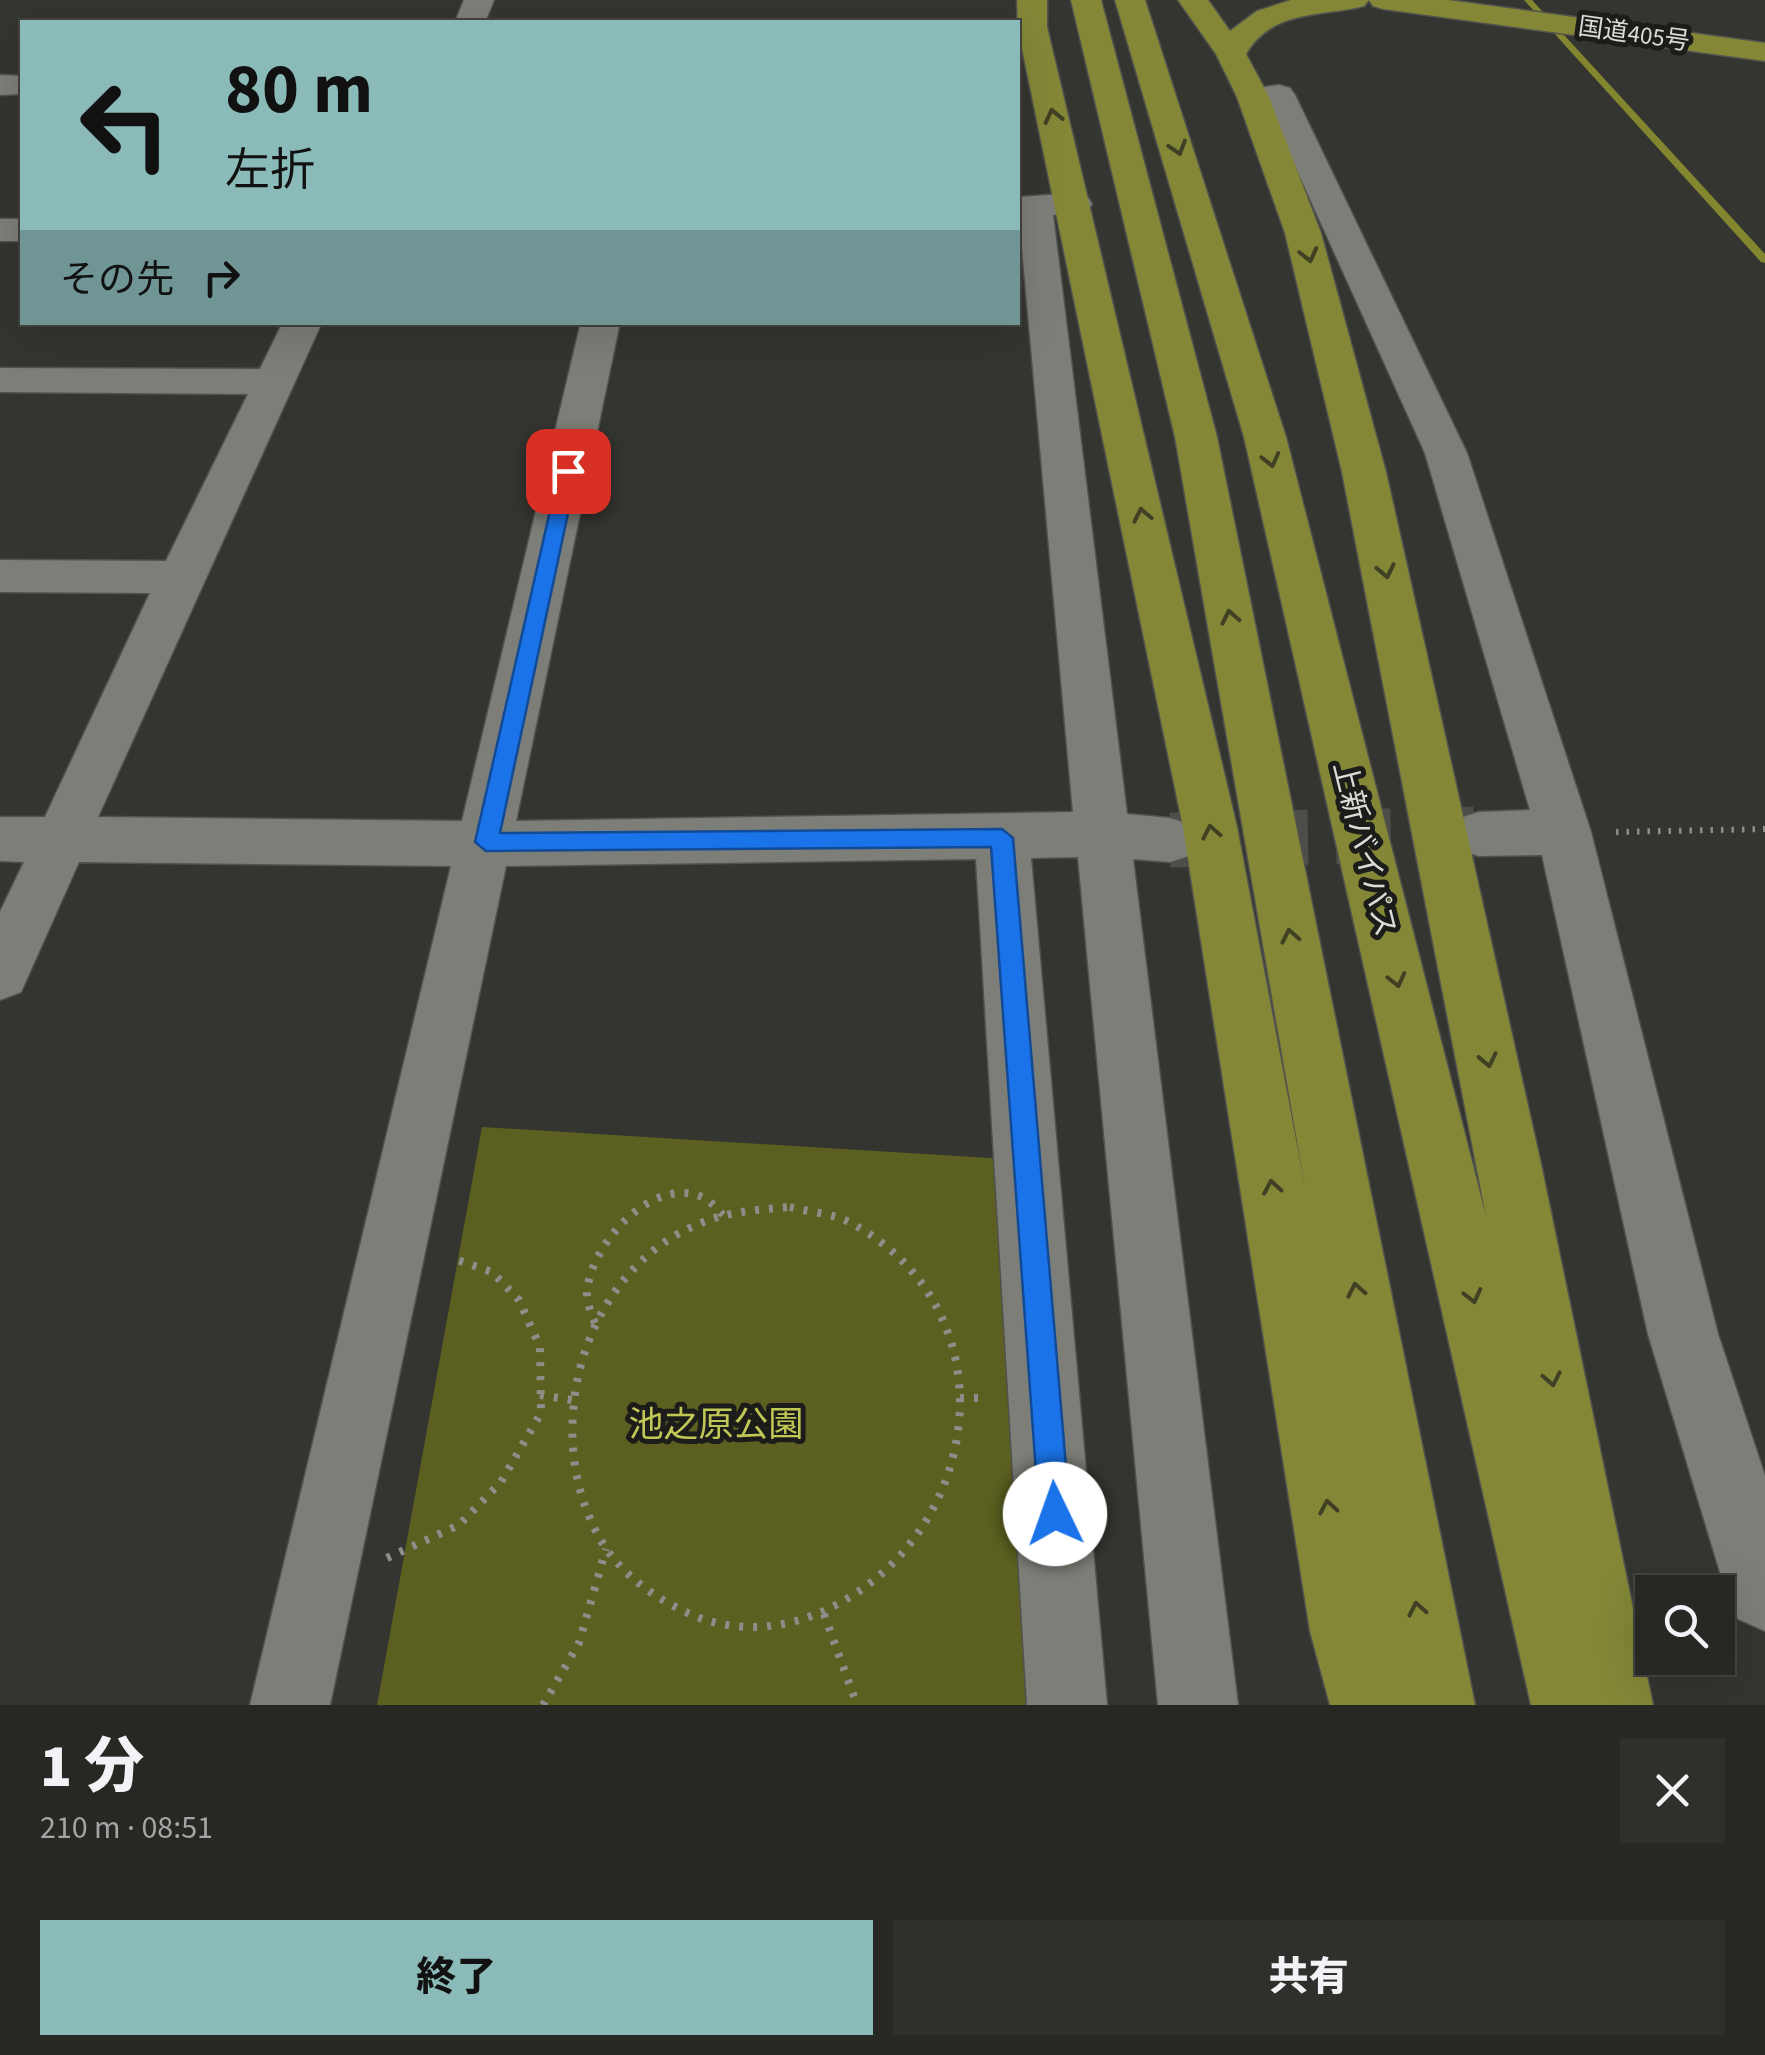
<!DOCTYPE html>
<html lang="ja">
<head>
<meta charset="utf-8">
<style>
	:root { --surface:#272824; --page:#2f302c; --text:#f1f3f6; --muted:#a4a6a6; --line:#434441; --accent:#8bbbb9 }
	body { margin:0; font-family:"Source Sans 3","Noto Sans JP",sans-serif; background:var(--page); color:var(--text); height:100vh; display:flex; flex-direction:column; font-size:38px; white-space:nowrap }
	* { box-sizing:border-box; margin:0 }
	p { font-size:32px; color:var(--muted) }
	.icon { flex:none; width:55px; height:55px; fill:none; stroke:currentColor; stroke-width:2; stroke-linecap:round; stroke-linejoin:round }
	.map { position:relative; height:1705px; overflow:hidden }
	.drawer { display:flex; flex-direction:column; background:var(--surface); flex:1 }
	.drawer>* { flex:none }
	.banner { position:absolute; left:20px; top:20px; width:1000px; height:305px; border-radius:0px; box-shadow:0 10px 40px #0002,0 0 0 2px var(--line); background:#8bbbb9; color:#111; overflow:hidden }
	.buttons { position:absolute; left:1635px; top:1575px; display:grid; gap:20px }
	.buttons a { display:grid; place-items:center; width:100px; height:100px; border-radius:0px; background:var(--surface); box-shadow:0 10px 40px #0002,0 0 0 2px var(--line); font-size:50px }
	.pin { position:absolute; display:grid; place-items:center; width:85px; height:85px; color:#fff; margin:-42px; border-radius:20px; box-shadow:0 5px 15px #0006 }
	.me { position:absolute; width:110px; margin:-55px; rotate:357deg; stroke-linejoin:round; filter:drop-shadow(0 0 8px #0008) }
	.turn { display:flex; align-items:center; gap:35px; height:210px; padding:0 40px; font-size:45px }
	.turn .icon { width:130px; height:130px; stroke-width:2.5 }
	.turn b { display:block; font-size:70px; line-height:85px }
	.then { display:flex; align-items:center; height:95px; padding:0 40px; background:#0003; gap:20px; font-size:38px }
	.round { display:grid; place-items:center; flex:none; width:105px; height:105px; border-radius:0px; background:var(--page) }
	.head { display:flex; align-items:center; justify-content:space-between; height:170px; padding:0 40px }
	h1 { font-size:60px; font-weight:800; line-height:75px }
	.cta { display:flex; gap:20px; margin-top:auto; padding:20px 40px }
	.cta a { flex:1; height:115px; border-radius:0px; background:var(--accent); color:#111; font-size:40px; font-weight:800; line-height:115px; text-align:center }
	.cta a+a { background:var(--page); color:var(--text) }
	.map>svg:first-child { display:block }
	.green { fill:#5b5f1f }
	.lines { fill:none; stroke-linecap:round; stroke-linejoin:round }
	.stream { fill:#82862f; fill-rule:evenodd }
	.minor-tunnel { stroke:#4d4e49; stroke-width:55; stroke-dasharray:55 28; stroke-linecap:butt }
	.minor-casing { stroke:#51514e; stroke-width:3 }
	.highway-casing { stroke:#51514e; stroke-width:3 }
	.path-far1 { stroke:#8d8e8a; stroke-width:6; stroke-dasharray:2.5 8; stroke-linecap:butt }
	.path { stroke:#8d8e8a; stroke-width:8; stroke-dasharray:4 10; stroke-linecap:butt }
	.minor { fill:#7e7e78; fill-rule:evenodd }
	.highway { fill:#838736; fill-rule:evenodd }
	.oneway { stroke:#404124 }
	.route { fill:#1a73e8; stroke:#114b97; stroke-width:2.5 }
	.labels { text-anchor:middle; stroke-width:10; stroke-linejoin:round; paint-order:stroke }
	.far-street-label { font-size:25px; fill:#dbdbd8; stroke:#1c1c1a }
	.street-label { font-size:30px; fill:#dbdbd8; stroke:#1c1c1a }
	.near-park-label { font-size:35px; fill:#c1c754; stroke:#1c1c1a }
</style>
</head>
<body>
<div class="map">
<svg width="1765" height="1705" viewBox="0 0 1765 1705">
	<rect width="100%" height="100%" fill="#343530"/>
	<path class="green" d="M482 1127 1006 1159 1038 1705H377Z"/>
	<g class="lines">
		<path class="stream" d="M1524 0H1532L1765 254V263L1761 262Z"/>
		<path class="minor-tunnel" d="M1170 840 1479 834"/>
		<defs>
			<path id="minor" d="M464 0H494L485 22H455Z
				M0 75 22 76V94L0 95Z
				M1279 85 1290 88 1295 95 1467 453 1591 832 1718 1334 1765 1476V1631L1738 1619 1726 1592 1648 1334 1542 855 1479 856 1460 850 1452 834 1460 818 1479 812 1530 810 1425 453 1268 106 1242 104 1237 97 1242 90Z
				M1074 193 1087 196 1092 204 1087 212 1053 215 1127 814 1170 818 1189 824 1197 840 1189 856 1170 862 1133 859 1238 1705H1158L1078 857 1031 858 1107 1705H1027L976 859 506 866 330 1705H250L451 866 79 862 21 992 0 1000V912L24 862 0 861V817H45L150 593 0 592V560L166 561 248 394 0 392V368L260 369 283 322H322L98 817 462 821 581 322H620L516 821 1073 812 1018 203 1021 197Z
				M0 219H22V241H0Z"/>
			<path id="highway" d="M1017 0H1047V27L1237 827 1305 1187 1175 437 1071 0H1101L1217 437 1475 1705H1330L1310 1631 1183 827 1018 29Z
				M1115 0H1145L1286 437 1486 1216 1342 472 1285 233 1237 97 1216 54 1178 0H1208L1230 31 1257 11 1291 0H1448L1765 43V61L1383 9 1373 6 1369 0 1364 6C1320 17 1273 9 1246 54L1269 97 1321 233 1386 472 1541 1164 1653 1705H1531L1244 437Z"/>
		</defs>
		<use href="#minor" class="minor-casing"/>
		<use href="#highway" class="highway-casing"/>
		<path class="path-far1" d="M1616 832 1765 829"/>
		<path class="path" d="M790 1207C809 1212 831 1213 849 1222 1013 1308 986 1533 828 1609 784 1630 735 1634 690 1614 654 1598 618 1572 599 1537 541 1433 580 1276 694 1226 727 1211 755 1210 790 1207Z
			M595 1323C591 1313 587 1303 587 1293 589 1246 654 1171 706 1199 712 1203 718 1210 723 1215
			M540 1395 572 1400
			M960 1398H984
			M387 1558 459 1525 501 1482 541 1413 540 1347 519 1300 492 1272 452 1258
			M824 1614 857 1705
			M543 1705 579 1643 606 1549"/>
		<use href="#minor" class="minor"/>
		<use href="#highway" class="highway"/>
	</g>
	<defs><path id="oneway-chevron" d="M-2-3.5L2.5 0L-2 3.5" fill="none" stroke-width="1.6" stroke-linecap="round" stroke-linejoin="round" transform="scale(2.5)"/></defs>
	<g class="oneway">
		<use href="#oneway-chevron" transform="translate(1053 116) rotate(-103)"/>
		<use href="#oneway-chevron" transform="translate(1178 148) rotate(73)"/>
		<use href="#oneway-chevron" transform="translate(1309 255) rotate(76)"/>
		<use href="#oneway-chevron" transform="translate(1271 460) rotate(76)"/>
		<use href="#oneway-chevron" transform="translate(1142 515) rotate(-102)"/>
		<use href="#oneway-chevron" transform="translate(1386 571) rotate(78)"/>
		<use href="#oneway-chevron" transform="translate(1230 617) rotate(-101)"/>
		<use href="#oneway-chevron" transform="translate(1211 832) rotate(-101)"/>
		<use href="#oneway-chevron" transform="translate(1290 936) rotate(-101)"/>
		<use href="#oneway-chevron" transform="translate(1397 980) rotate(76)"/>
		<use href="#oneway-chevron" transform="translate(1488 1060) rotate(78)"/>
		<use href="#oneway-chevron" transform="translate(1272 1187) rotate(-100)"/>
		<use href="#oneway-chevron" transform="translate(1356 1290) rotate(-101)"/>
		<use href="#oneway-chevron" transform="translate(1473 1296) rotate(76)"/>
		<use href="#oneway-chevron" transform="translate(1552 1379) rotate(79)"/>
		<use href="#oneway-chevron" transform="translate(1328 1507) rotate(-100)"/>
		<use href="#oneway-chevron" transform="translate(1417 1609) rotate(-101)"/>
	</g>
	<path class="route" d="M568 465 577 471 500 833 1002 829 1013 838 1070 1514 1066 1525 1055 1529 1044 1525 1039 1514 991 847 486 851 475 842 559 471Z"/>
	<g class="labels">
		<g class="far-street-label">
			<text transform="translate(1634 33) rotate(8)" y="9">国道405号</text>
		</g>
		<g class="street-label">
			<text transform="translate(1365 849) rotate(76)" y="10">上新バイパス</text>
		</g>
		<g class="near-park-label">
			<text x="716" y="1436">池之原公園</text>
		</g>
	</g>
</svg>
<div class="buttons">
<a><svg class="icon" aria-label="search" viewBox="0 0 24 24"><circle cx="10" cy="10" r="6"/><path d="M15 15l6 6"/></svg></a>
</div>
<div class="pin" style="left:568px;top:471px;background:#d93025"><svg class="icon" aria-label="arrive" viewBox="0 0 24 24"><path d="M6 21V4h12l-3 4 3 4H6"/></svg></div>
<svg class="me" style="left:1055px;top:1514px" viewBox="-20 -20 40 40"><circle r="19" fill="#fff"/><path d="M0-13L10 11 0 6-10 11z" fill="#1a73e8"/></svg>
<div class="banner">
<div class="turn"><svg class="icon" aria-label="left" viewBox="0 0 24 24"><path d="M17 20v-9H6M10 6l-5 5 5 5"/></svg><div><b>80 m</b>左折</div></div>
<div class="then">その先<svg class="icon" aria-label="right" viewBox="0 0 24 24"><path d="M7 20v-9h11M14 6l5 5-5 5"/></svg></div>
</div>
</div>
<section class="drawer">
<div class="head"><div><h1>1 分</h1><p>210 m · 08:51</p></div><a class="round"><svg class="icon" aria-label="close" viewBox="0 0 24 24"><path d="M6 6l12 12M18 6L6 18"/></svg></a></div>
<div class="cta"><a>終了</a><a>共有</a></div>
</section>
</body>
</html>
